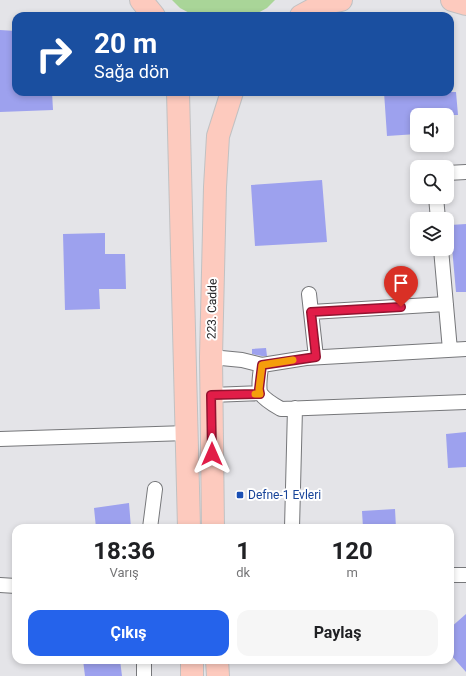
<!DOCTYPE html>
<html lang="tr">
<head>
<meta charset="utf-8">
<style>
	:root { --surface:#fff; --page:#f6f6f6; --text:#202124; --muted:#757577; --accent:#2563eb }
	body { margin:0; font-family:Roboto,sans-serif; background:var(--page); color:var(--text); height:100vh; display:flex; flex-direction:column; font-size:15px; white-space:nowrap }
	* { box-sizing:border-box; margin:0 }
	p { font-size:13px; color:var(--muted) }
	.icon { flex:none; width:22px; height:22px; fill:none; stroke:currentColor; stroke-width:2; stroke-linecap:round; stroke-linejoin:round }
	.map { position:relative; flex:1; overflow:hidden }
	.details { position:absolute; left:12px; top:524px; width:442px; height:140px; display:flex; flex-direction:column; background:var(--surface); border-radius:12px; box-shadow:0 2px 6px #0003 }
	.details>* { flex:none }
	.hud { position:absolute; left:12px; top:12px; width:442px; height:84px; border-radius:12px; box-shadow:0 2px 6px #0003; background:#1a4fa0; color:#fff; overflow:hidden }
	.tools { position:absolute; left:410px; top:108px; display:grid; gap:8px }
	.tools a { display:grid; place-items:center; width:44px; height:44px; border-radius:8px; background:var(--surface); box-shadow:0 2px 6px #0003; font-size:20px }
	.pin { position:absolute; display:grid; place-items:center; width:34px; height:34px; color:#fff; margin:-41px -17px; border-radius:50% 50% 50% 0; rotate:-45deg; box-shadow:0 0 4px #0007 }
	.pin .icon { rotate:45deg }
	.me { position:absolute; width:44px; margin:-22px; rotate:0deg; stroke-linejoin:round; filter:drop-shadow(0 0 3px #0008) }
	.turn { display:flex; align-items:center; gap:14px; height:84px; padding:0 16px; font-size:18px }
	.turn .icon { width:52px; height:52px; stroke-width:2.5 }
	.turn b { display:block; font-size:28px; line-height:34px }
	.eta { display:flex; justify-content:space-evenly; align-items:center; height:68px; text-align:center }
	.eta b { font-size:24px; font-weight:700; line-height:28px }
	.cta { display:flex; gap:8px; margin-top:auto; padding:8px 16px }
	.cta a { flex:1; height:46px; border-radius:12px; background:var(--accent); color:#fff; font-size:16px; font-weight:700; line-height:46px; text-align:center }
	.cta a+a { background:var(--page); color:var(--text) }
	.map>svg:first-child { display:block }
	.green { fill:#a9d598 }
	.building { fill:#9da1ee }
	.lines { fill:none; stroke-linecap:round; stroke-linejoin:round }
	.minor-casing { stroke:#76777a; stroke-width:16 }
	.primary-casing { stroke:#c1c1c2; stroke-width:24 }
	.minor { stroke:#fff; stroke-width:14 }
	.primary { stroke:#fdcabe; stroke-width:22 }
	.route-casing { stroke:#92132f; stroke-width:10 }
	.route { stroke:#e11d48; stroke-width:7 }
	.slow { stroke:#f59e0b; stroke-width:7 }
	.transit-dot { fill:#1a4fb4; stroke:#fff; stroke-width:1.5 }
	.labels { text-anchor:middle; stroke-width:4; stroke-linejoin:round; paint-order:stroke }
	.street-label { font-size:12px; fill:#222224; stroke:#fff }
	.transit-label { font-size:12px; fill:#164399; stroke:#fff; text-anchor:start }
</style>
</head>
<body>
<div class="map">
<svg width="466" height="676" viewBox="0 0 466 676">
	<rect width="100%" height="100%" fill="#e4e4e8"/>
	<path class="green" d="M172 0H275L267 8 252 16H195L180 8Z"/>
	<path class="building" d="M0 30 16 31V92H52L53 110 0 112Z
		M384 92H456L458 115H417V134L387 136Z
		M322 180 327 242 255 246 251 185Z
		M466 224V292H456L450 225Z
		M105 233V254H125L126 289H99L100 309 65 310 63 234Z
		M266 348 267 356H262L252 354V349Z
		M466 432V467L448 468 446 434Z
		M129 503 131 528H96L94 508Z
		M395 509 396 528H363L362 511Z
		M466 614V672L450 654V628Z
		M83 660H120L122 676H85Z"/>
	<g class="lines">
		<defs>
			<path id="minor" d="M447 173 466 172
				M436 197 438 219
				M441 249 450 350
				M309 294 316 357
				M311 312 446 304
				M466 349 306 358 262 365C260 371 258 389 261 394 265 400 274 405 281 409L466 402
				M211 357 242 360 262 365
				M211 395 260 393
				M0 439 187 433
				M150 528 155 489
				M292 528 295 408
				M450 575H466
				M0 585 16 586
				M144 660V676"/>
			<path id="primary" d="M141 0 154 16
				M452 0 466 4
				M301 16 325 3 341 0
				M178 92 189 528
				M213 528 211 357 215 187 218 136 232 92
				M192 660V676
				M217 660 218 676"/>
		</defs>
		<use href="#minor" class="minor-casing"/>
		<use href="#primary" class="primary-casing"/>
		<use href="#minor" class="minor"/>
		<use href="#primary" class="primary"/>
	</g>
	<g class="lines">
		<defs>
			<path id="route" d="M212 454 211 395 260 394 259 389 262 365 316 357 311 312 401 307"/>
		</defs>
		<use href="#route" class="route-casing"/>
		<use href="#route" class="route"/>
		<path class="slow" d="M255 394H260L259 389 262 365 293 360"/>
	</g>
	<rect class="transit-dot" x="236" y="491" width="8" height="8" rx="2"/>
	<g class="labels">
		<g class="street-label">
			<text transform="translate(212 309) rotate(-89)" y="4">223. Cadde</text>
		</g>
		<g class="transit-label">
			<text x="248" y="499">Defne-1 Evleri</text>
		</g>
	</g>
</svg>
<div class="tools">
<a><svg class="icon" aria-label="sound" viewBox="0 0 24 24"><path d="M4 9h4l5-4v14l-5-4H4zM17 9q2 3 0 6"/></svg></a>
<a><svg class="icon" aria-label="search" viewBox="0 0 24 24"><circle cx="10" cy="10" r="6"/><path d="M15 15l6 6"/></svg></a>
<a><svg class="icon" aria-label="layers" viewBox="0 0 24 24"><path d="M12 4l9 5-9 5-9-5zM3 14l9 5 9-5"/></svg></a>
</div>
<div class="pin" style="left:401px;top:307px;background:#d93025"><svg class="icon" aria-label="arrive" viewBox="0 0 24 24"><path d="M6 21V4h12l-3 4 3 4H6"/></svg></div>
<svg class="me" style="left:212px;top:454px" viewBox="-20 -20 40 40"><path d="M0-17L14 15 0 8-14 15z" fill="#e11d48" stroke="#fff" stroke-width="4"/></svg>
<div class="hud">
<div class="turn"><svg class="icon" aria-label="right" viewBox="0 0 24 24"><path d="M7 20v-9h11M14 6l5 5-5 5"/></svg><div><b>20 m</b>Sağa dön</div></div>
</div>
<section class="details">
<div class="eta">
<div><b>18:36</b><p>Varış</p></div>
<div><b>1</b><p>dk</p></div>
<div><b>120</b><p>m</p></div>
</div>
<div class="cta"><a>Çıkış</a><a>Paylaş</a></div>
</section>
</div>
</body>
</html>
